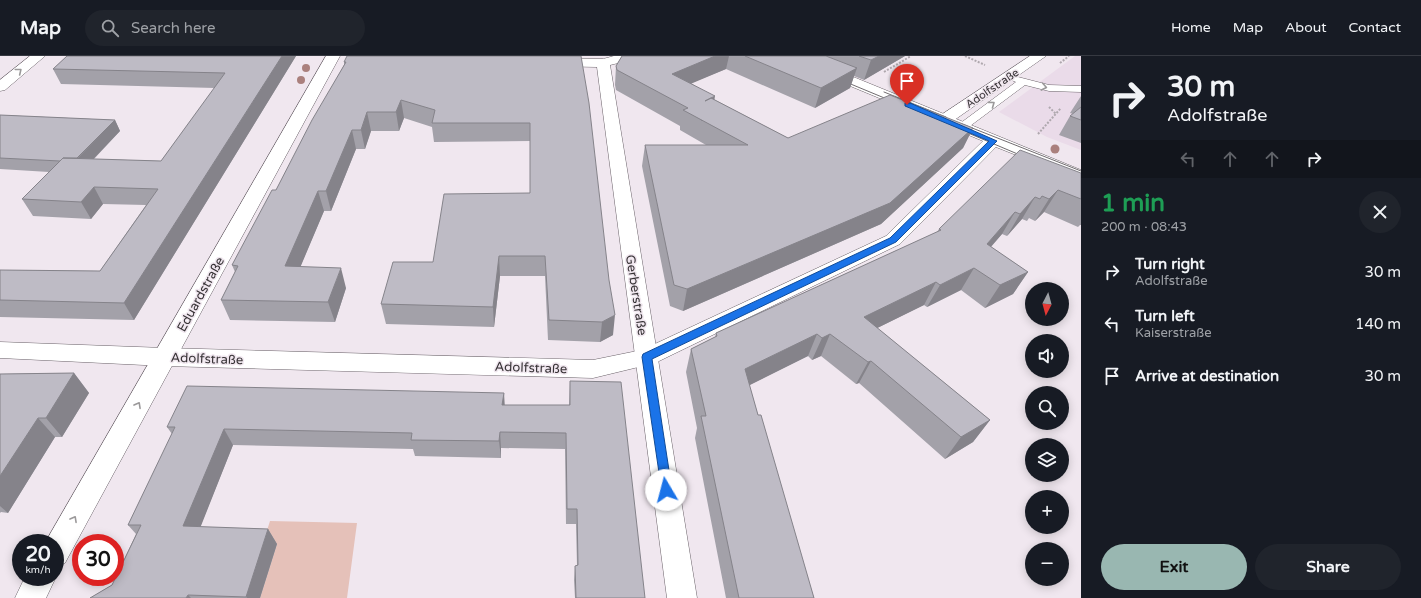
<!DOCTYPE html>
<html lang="en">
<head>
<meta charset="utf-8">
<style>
	:root { --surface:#171b24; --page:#20242c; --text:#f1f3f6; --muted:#9ea1a6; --line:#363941; --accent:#99b7b1 }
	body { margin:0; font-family:"Varela Round",sans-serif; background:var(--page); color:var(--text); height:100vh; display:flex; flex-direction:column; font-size:15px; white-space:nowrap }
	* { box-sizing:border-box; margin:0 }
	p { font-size:13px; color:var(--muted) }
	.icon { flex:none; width:22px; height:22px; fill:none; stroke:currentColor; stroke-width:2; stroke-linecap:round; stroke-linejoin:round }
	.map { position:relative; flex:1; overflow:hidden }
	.details { display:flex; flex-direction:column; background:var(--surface); width:340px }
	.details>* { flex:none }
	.banner { background:#171b24; color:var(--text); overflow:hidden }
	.needle { width:26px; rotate:186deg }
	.fabs { position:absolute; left:1025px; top:226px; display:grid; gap:8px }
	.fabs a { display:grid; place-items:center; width:44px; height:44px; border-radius:50%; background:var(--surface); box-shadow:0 2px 10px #0003; font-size:20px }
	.speed { position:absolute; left:12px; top:478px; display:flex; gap:8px; font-size:20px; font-weight:700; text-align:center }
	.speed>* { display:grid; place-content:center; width:52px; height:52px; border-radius:50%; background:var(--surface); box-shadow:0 2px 10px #0003; line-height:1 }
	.speed small { font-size:10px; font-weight:400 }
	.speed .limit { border:6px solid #d22; background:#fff; color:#111 }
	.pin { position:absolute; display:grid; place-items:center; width:34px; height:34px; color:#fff; margin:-41px -17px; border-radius:50% 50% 50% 0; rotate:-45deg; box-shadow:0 0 4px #0007 }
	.pin .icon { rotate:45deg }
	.me { position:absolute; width:44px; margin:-22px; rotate:352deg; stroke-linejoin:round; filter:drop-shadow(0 0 3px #0008) }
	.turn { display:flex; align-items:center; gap:14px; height:84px; padding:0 20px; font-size:18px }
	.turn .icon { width:52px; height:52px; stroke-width:2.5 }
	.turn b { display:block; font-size:28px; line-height:34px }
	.lanes { display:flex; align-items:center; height:38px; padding:0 20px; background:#0003; justify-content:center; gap:20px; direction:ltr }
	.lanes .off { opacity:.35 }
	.round { display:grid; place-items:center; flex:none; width:42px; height:42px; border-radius:21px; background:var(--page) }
	.head { display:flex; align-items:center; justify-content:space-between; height:68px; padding:0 20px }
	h1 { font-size:24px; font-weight:700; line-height:30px; color:#1e9e55 }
	.action { display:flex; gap:8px; margin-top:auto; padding:8px 20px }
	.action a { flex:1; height:46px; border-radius:24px; background:var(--accent); color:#111; font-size:16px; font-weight:700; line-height:46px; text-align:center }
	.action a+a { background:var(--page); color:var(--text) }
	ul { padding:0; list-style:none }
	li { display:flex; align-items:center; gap:12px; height:52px; padding:0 20px }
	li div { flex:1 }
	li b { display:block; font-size:15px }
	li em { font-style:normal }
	header { display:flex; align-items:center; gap:24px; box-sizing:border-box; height:56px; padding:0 20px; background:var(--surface); border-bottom:1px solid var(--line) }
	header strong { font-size:19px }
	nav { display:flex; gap:22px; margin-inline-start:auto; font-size:14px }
	.search { width:280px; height:36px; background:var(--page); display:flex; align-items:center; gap:10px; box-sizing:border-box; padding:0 14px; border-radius:22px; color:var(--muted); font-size:15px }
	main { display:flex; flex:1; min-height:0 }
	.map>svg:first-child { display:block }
	.built { fill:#eadbe9 }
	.green { fill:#e5c1b9 }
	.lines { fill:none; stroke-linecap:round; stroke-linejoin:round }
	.lane-casing { stroke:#6a6269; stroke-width:1 }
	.street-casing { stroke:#6a6269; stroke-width:1 }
	.secondary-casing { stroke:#6a6269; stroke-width:1 }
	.path { stroke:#afa8ae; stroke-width:2; stroke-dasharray:2 1.5; stroke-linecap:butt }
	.lane { fill:#fff; fill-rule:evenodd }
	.street { fill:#fff; fill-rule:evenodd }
	.secondary { fill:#fff; fill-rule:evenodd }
	.tram { stroke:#716c70; stroke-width:1 }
	.tree { fill:#aa807d }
	.wall { fill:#a3a1a9 }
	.shaded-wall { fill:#85838a }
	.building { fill:#bebbc5; stroke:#85838a }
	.oneway { stroke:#9b999a }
	.route { fill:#1a73e8; stroke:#114b97 }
	.labels { text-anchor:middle; stroke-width:3; stroke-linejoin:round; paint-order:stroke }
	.far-street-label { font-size:11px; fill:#373336; stroke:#f0e7ef }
	.street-label { font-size:13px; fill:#373336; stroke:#f0e7ef }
</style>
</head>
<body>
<header>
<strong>Map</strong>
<div class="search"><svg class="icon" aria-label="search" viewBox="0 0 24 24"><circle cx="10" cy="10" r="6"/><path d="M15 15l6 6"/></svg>Search here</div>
<nav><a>Home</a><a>Map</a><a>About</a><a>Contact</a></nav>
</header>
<main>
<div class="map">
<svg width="1081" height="542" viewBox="0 0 1081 542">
	<rect width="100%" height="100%" fill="#f0e7ef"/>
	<path class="built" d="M1075 0H1081V94L1047 81 999 56Z"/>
	<path class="green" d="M270 465 357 467 347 542H260L277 488 263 487Z"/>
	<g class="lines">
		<defs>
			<path id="lane" d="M1014 20 1049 29 1081 30V36L1049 35 1025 29 966 73H958L957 71 958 69 1016 26 1009 23Z"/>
			<path id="street" d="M30 0H45L5 34 0 35V24Z
				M326 0H340L65 507 55 511V487H45Z
				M614 0H637L635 3 610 9 697 542H667L597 11 552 10 547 9 545 6 547 3 552 2 603 3Z
				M1030 0H1046L950 67H938L936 64 938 61Z
				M55 519 56 521 46 542H15L25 521H55Z"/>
			<path id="secondary" d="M783 0H802L1081 114V125L996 91 900 188 655 307 593 322 165 310 0 302V286L165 292 593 304 642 294 886 180 983 85 785 3Z"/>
		</defs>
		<use href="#lane" class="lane-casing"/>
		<use href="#street" class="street-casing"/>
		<use href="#secondary" class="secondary-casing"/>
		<path class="path" d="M965 0 985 9
			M1060 7 1069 0
			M884 16 911 0
			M1049 51 1056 58
			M1038 78 1061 52"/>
		<use href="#lane" class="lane"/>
		<use href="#street" class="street"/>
		<use href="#secondary" class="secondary"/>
		<path class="tram" d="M841 24 894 46
			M884 36 946 61
			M962 68 1081 115
			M961 74 1027 102"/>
	</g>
	<g class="tree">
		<circle cx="306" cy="12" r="4"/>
		<circle cx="301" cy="24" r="4"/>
		<circle cx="1055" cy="93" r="4.5"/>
	</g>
	<path class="wall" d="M67 0H296L134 264 0 261V214L100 215 146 149 103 148 91 163 33 160 22 143 49 116 0 113V59L115 64 120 75 94 103 161 105 215 32 61 28 53 13Z
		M581 0 613 279 600 286 548 284 545 220H500L494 271 386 268 381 248 433 206 530 137V85L434 86 432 71 404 62 399 75H371L365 93H356L331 155H324L300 211 346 232 335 266 230 264 221 244 235 216 232 209 276 134 344 9V6Z
		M622 0H905L864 24 854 20 850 32 815 52 726 13 691 27 715 44 788 82 973 72 963 92 881 168 683 255 670 250 642 110 645 89H706L680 74V70L616 34 615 29 616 10Z
		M1081 40V87L1059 79 1070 60 1073 58 1070 57Z
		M1081 117V169H1080L1078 171 1044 156 1035 165 1029 162 1027 165 1022 163 1007 180 1002 178 991 191 1028 216 1013 238 985 252 961 234 927 251 924 249 877 272 990 364 973 386 945 403 859 327 856 328 821 300 812 304 808 300 749 329 758 359 814 542H726L695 382 697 372 686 316 691 293 715 281 716 277 937 176 939 173Z
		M74 317 89 337 62 381H55L8 457 1 456 0 457V318Z
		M570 325 645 542H575L574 524 575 510H577L576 468H566L565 393 501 392V402L415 400 413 393 233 389 200 471 268 473 277 488 260 542H90L112 529 136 478 128 469 172 378 167 371 504 337V349H569Z"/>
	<path class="shaded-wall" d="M282 0H296L134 264 124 247Z
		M715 0H729L726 13 669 37 672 18Z
		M879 0H905L864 24 871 4Z
		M857 12 850 32 815 52 821 32Z
		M715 40 712 59 701 65 705 45Z
		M401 44 404 62 399 75 396 56Z
		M367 56 371 75 365 93 361 74Z
		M115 64 120 75 80 117 74 106Z
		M973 72 963 92 881 168 683 255 687 233Z
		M352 74 356 93 331 155 326 135Z
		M94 131 103 148 91 163 81 146Z
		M1058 134 1044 156 1035 165 1049 143Z
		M318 135 324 155 292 231 285 210Z
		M1035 141 1022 163 1007 180 1020 158Z
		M1015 156 1002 178 973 211 987 188Z
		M499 200 500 220 494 271 493 251Z
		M341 212 346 232 335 266 328 246Z
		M974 212 961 234 927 251 940 229Z
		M1028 216 1013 238 985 252 1000 229Z
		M936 226 924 249 853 284 864 261Z
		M615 259 613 279 600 286 602 266Z
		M817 278 808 300 738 335 745 313Z
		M830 278 821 300 812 304 822 282Z
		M871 305 859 327 856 328 868 306Z
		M74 317 89 337 62 381 46 362Z
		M504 337 505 353 502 349Z
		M38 362 55 381 8 457 0 450V420Z
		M990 364 973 386 945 403 961 381Z
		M224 373 233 389 195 485 183 470Z
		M500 376 501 392V402L499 385Z
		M268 473 277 488 260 542H247L246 541Z
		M188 539 191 542H186Z"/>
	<path class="building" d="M67 0H282L124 247 0 244V214L100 215 158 133 94 131 81 146 22 143 63 102 161 105 225 17 53 13Z
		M347 0H581L589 47 609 224 615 259 602 266 549 264 545 200H499L493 251 381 248 393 206H433L444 138 530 137V67H432L435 54 401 44 396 56H367L361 74H352L326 135H318L285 210 341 212 328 246 221 244 238 210 232 209 272 134H276L312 64 346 6H344Z
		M622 0H715L672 18 715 40 705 45 711 42 788 82 890 39 973 72 890 147 687 233 674 229 645 89H748L683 54 688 52 617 14 616 10Z
		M745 0H826L857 12 821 32Z
		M859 0H879L871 4Z
		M1081 51V64L1070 60Z
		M0 59 115 64 77 102H63L60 105 0 102Z
		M1020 94 1081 117V143L1058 134 1049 143 1042 140 1040 143 1035 141 1020 158 1015 156 987 188 1028 216 1000 229 974 212 940 229 936 226 864 261 990 364 961 381 871 305 868 306 830 278 822 282 817 278 745 313 758 359H761L814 542H739L701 360H706L691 293 717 280 716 277 941 174 939 173Z
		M74 317 46 362H38L0 420V318Z
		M570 325 621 326 645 542H576L575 510 578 509 577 453H567L566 377 500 376 499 385 411 384 412 377 224 373 183 470 268 473 246 541 188 539 186 542H90L112 529 141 469H128L175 371H167L187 330 504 337 502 349H570Z"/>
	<defs><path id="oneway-chevron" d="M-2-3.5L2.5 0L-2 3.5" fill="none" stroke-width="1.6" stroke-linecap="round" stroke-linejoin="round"/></defs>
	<g class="oneway">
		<use href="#oneway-chevron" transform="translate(19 15) rotate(-39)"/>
		<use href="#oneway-chevron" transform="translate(1044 31) rotate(11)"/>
		<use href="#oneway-chevron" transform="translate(992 48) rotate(-36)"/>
		<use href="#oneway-chevron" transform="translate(138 349) rotate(-61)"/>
		<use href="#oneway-chevron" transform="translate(74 463) rotate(-61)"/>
	</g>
	<path class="route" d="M905 47H910L997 85 896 186 652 303 672 434 670 437 666 439 662 437 642 301 643 298 890 182 989 85 905 50Z"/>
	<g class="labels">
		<g class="far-street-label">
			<text transform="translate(992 32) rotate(-34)" y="4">Adolfstraße</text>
		</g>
		<g class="street-label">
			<text transform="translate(200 238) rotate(-61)" y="5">Eduardstraße</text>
			<text transform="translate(637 239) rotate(81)" y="5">Gerberstraße</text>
			<text transform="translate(207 302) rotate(2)" y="5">Adolfstraße</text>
			<text transform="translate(531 311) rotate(2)" y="5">Adolfstraße</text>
		</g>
	</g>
</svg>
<div class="fabs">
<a><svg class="needle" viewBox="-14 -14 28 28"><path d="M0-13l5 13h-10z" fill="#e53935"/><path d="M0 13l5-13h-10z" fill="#9ea1a6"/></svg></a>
<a><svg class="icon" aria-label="sound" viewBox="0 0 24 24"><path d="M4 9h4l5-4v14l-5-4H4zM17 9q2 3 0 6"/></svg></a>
<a><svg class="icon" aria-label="search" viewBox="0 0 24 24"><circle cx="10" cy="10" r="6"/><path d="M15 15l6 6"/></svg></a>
<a><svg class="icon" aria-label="layers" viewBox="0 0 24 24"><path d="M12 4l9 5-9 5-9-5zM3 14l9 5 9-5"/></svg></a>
<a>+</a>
<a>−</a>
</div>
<div class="speed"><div>20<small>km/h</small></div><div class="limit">30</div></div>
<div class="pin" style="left:907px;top:49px;background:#d93025"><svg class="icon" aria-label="arrive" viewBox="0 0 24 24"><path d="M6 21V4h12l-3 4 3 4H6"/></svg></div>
<svg class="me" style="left:666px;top:434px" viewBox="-20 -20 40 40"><circle r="19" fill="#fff"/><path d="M0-13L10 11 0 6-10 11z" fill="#1a73e8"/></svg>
</div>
<section class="details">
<div class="banner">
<div class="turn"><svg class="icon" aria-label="right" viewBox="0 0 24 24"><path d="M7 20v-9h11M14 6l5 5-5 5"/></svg><div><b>30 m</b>Adolfstraße</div></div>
<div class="lanes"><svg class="icon off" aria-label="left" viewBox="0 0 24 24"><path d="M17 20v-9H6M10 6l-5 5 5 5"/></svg><svg class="icon off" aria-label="ahead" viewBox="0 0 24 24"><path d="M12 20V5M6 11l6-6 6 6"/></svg><svg class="icon off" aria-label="ahead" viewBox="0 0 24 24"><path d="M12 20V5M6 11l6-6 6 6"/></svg><svg class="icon" aria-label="right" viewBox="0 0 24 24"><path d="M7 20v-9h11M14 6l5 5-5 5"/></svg></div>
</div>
<div class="head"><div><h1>1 min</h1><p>200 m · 08:43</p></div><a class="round"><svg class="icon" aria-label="close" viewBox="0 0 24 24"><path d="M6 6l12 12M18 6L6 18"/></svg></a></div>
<ul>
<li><svg class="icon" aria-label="right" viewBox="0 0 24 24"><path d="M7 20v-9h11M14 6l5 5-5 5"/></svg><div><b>Turn right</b><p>Adolfstraße</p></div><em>30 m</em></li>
<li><svg class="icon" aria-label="left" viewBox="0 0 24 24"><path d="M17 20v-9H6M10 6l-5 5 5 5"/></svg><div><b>Turn left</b><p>Kaiserstraße</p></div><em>140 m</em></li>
<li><svg class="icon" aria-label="arrive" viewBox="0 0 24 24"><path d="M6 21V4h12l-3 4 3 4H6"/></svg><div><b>Arrive at destination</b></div><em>30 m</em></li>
</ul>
<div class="action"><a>Exit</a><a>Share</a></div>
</section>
</main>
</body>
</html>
